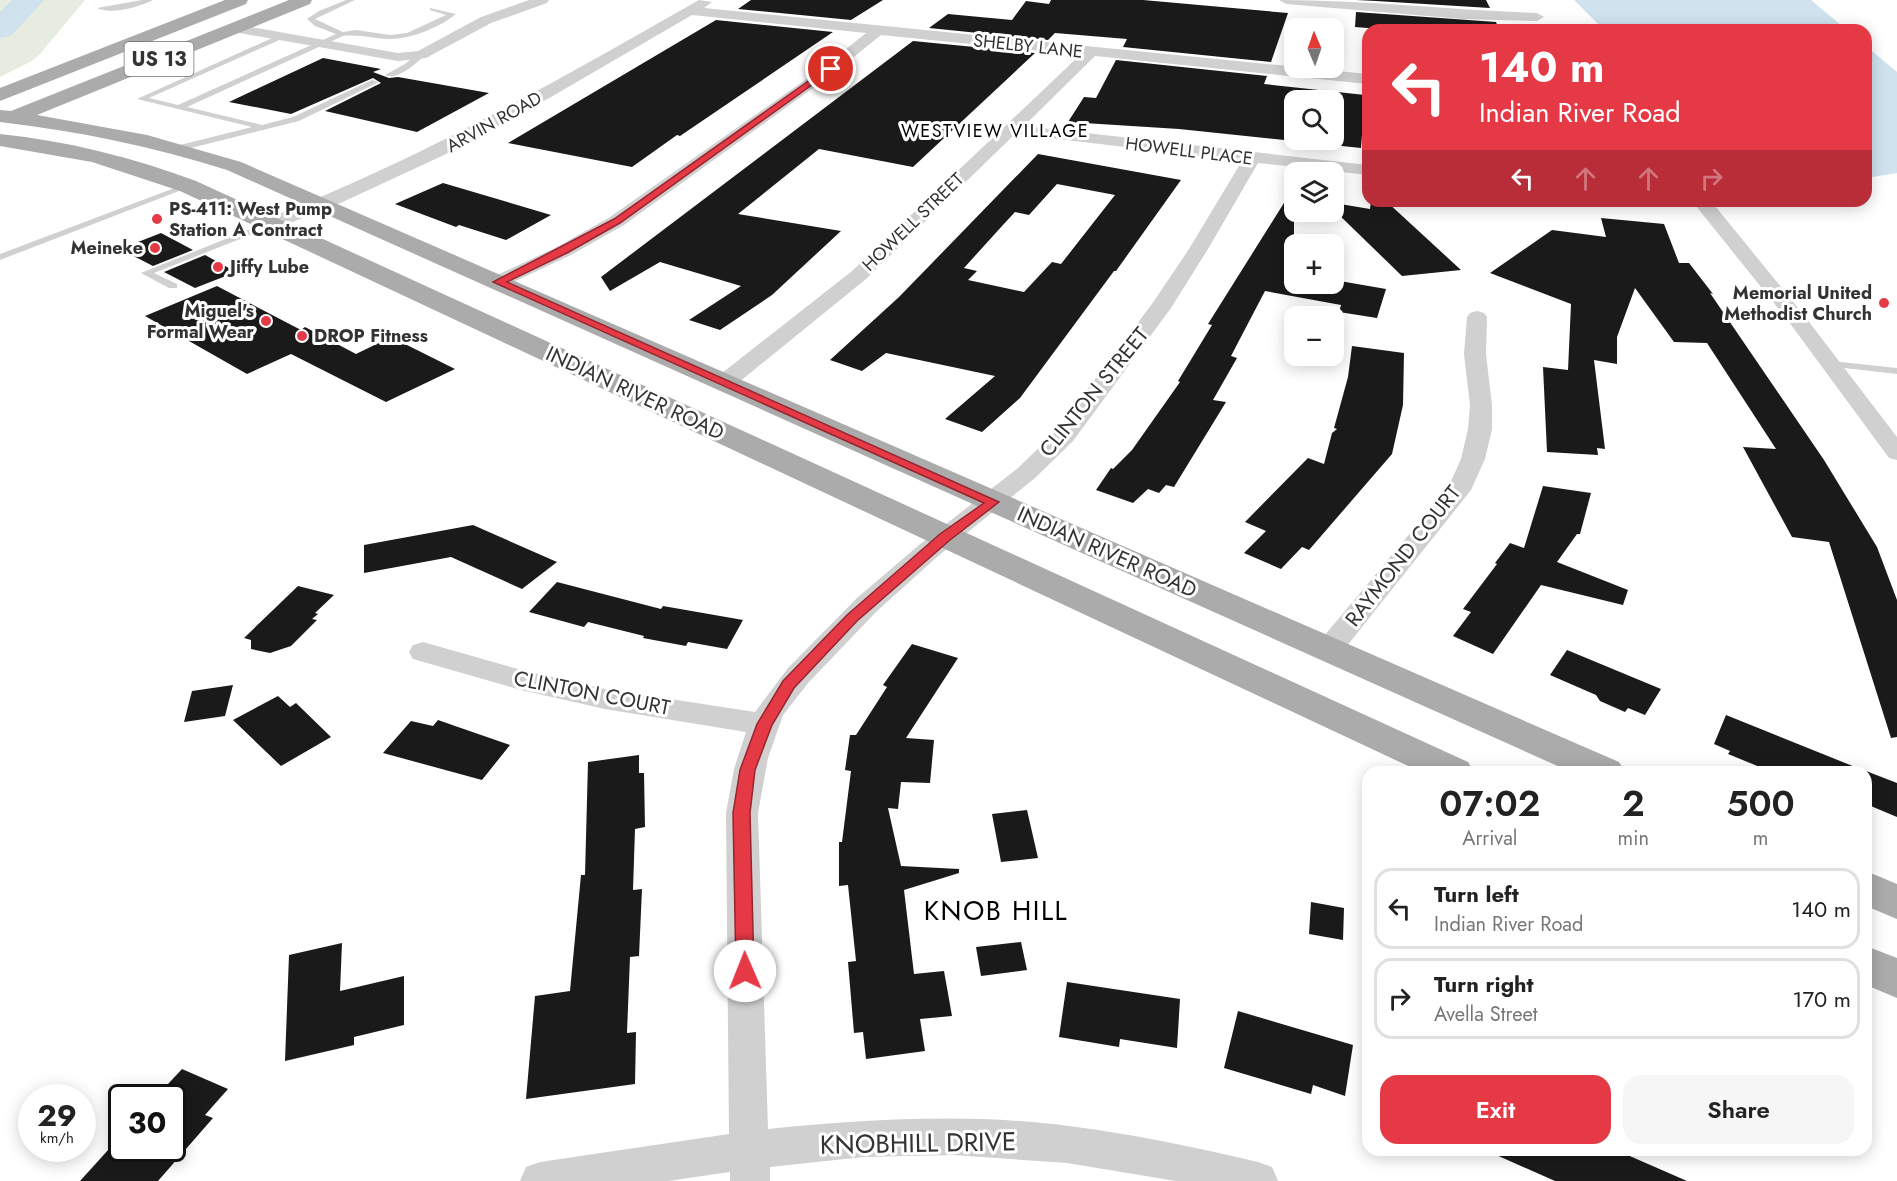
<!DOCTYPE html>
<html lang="en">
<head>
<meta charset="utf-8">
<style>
	:root { --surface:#fff; --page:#f6f6f6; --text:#222; --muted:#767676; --line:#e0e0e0; --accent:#e63946 }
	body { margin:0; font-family:Jost,sans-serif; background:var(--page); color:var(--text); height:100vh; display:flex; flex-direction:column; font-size:22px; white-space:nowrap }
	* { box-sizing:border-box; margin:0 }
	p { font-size:20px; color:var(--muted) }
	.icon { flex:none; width:33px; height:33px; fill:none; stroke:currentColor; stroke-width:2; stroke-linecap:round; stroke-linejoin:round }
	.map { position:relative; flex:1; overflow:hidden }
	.drawer { position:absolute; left:1362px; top:766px; width:510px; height:390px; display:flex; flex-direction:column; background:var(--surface); border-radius:18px; box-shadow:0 3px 15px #0003 }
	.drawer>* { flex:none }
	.top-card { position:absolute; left:1362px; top:24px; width:510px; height:183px; border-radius:18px; box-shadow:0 3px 15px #0003; background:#e63946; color:#fff; overflow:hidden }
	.needle { width:39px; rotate:358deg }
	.tools { position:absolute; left:1284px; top:18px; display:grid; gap:12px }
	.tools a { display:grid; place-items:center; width:60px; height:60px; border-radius:12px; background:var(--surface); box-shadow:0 3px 15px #0003; font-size:30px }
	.speed { position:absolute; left:18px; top:1084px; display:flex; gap:12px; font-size:30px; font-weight:700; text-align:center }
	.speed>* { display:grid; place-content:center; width:78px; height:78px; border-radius:50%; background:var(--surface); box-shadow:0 3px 15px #0003; line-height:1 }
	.speed small { font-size:15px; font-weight:400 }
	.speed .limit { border:3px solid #111; border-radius:9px; background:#fff; color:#111 }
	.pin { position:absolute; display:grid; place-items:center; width:51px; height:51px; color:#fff; margin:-26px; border:3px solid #fff; border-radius:50%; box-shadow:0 2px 6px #0007 }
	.me { position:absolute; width:66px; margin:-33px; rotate:359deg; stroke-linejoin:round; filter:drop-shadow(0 0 4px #0008) }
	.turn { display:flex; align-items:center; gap:21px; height:126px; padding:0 18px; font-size:27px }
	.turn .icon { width:78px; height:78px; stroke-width:2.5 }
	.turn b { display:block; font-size:42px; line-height:51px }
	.lanes { display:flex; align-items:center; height:57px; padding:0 18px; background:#0003; justify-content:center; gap:30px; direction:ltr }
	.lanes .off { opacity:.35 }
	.eta { display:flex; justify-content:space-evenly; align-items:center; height:102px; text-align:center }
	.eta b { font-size:36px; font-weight:600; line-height:42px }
	.primary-button { display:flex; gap:12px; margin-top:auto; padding:12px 18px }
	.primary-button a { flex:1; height:69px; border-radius:18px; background:var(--accent); color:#fff; font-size:24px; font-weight:600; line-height:69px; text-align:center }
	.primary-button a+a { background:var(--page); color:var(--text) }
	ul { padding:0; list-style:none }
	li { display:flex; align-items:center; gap:18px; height:81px; margin:0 12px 9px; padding:0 6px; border:3px solid var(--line); border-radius:18px }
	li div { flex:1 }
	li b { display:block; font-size:22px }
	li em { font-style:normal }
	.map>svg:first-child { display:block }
	.green { fill:#e6ecdf }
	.water { fill:#cfe2ee }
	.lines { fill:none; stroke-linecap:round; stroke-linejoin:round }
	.river { fill:#cfe2ee; fill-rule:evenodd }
	.building { fill:#1a1a1a; fill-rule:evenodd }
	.lane { fill:#d0d0d0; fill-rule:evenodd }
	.street { fill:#d0d0d0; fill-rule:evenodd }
	.primary { fill:#ababab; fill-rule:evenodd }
	.route { fill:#e63946; stroke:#96252e; stroke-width:1.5 }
	.poi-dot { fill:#e63946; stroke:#fff; stroke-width:2 }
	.labels { text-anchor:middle; stroke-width:6; stroke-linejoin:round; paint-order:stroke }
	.far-street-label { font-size:18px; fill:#333; stroke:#fff }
	.far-neighbourhood-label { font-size:18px; letter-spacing:1.5px; fill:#000; stroke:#fff }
	.far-poi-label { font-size:18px; font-weight:bold; fill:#333; stroke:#fff; text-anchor:start }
	.shield { fill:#fff; stroke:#707070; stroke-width:1.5 }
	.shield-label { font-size:20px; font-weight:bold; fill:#333 }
	.street-label { font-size:21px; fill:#333; stroke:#fff }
	.near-street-label { font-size:26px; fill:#333; stroke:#fff }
	.near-neighbourhood-label { font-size:27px; letter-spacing:1.5px; fill:#000; stroke:#fff }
</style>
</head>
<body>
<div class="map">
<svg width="1897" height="1181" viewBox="0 0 1897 1181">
	<rect width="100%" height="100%" fill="#fff"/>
	<path class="green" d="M0 0H85L40 54 32 61 0 77Z"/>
	<path class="water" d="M1574 0H1811L1847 30H1604Z
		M1866 46 1897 72V173L1866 178Z"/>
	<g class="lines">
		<path class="river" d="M12 0H44L11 36 0 38V12Z"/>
	</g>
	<path class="building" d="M751 0H883L851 20 738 9Z
		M1051 0H1143L1288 13 1271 62 1123 47 1127 39 1055 33 1048 40 929 28 948 14 1012 20 1026 1 1049 4Z
		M1356 0H1486L1490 8 1376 1Z
		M1356 12 1496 22 1499 30H1393L1355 27Z
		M716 20 833 32 680 136 677 135 632 167 508 143Z
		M913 41 1035 53 913 167 819 149 738 214 841 231 772 295 720 330 689 320 741 286 660 262 610 291 601 277Z
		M323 58 381 69 373 72 389 78 398 77 489 93 417 132 325 111 381 83 373 78 291 114 229 102Z
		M1116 60 1267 76 1264 84 1365 95 1361 148 1179 129 1068 122 1084 97 1096 98ZM1294 100H1334V140H1294Z
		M1038 154 1181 180 1116 271H1114L1020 398 982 432 945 419 995 376 886 353 862 371 830 360 899 297ZM1057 184 1115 195 1061 264 1052 262 1024 292 968 280 977 271 964 268 1002 226 1015 212 1029 215Z
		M443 183 551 215 506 240 459 225 456 227 395 204Z
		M1294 187V284H1334V280L1386 289 1377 318 1339 312 1341 305 1265 291 1231 356 1237 358 1213 400 1226 402 1174 487 1166 485 1159 493 1148 489 1133 503 1096 490 1111 468 1113 469 1132 450 1180 382 1178 381 1212 325 1208 324Z
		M1371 201H1386L1461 270 1402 276 1334 210V203L1370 209Z
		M1601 218 1664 224 1679 263H1689L1713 294 1710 293 1824 460 1877 547 1897 600V737L1891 738 1829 542 1792 537 1743 447 1776 449 1707 343 1674 342 1635 288 1617 337V364L1594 360 1605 449 1597 448 1598 455 1547 452 1543 367 1568 370 1571 304 1490 273 1552 230 1606 237Z
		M161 233 193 250 153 266 120 249Z
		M205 255 236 272 195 288 164 272Z
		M217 286 301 330 305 327 356 354 391 337 455 369 386 402 291 354 247 374 145 316Z
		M1352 346 1404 353 1403 405 1392 454 1309 550 1302 547 1281 569 1244 553 1266 531 1245 522 1308 458 1324 464 1332 433 1337 429 1334 428 1348 377Z
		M1543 486 1591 493 1580 534H1577L1557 562 1628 590 1623 605 1541 585 1493 654 1453 636 1471 612 1463 609 1497 564 1495 563 1510 543 1524 548Z
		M473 525 557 562 522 589 451 557 364 573V545Z
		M557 582 661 609 663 606 743 620 727 649 688 642 686 646 643 638 644 636 588 622 584 627 529 612Z
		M298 586 334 595 315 613 318 614 312 619 317 620 291 646 270 653 251 649V640L244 638Z
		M912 644 958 658 906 738 934 740 930 783 901 782 898 809 888 808 901 866 959 869V873L904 890 914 974 944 971 952 1016 920 1019 925 1051 866 1059 863 1032 854 1033 848 962 856 961 848 885 839 886V842H842L851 771 845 770 850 735H856L887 687 883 685Z
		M1567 650 1661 689 1645 715 1628 708 1625 712 1600 701 1596 695 1550 675Z
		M233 685 225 716 184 722 192 691Z
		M278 696 290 707 296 703 331 737 281 766 233 720Z
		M1726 715 1865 771V772H1772L1728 754 1730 751 1714 744Z
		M438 720 458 727 510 745 482 780 383 753 411 721 433 726Z
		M639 755V773H644L645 827 635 829 633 890 642 889 639 956 630 957 627 1033 636 1032 635 1084 526 1099 535 996 570 991 581 875H585L588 762Z
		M1866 771 1897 783V817L1866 804Z
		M1027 810 1038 858 1001 862 992 814Z
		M1311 902 1344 908 1343 940 1309 934Z
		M1021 942 1027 970 981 976 976 947Z
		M342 943 340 991 404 976V1025L354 1037V1045L285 1061 289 955Z
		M1067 982 1180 999 1177 1048 1120 1039 1119 1047 1059 1037Z
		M1238 1011 1353 1045 1345 1096 1313 1085 1311 1094 1224 1068Z
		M182 1069 228 1089 205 1115 213 1118 158 1181H80L109 1149H172V1098H155Z
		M1485 1150H1616L1687 1181H1555Z"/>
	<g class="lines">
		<path class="lane" d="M142 0H153C140 7 110 15 97 8Z
			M346 0H355L315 19 343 32 356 30 390 35 407 33 446 15 430 10V8L456 14C440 27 412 39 390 39 374 39 359 34 343 36L187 107 262 125 293 117 372 80 379 82 299 121 179 151 176 150V146L252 127 137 99 279 35 286 37 149 98 178 105 336 34 315 26 307 19 319 11Z
			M418 53 425 55C416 64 397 81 385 75L405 64Z
			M185 184 192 186 0 260V254Z
			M270 221 275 224 273 226 154 273 177 284V288H169L141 273Z
			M1831 361 1897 368V374L1827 366V362Z"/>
		<path class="street" d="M529 0H549L547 3 491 23 426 58 398 61 234 32 227 28 234 24 398 53 418 51 481 17Z
			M699 0 712 2 704 8 1368 74V84L1095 56 1024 126 1368 165V175L1258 163 1208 249 1171 308 1073 441 1035 478 937 557 877 611 809 682 783 715 768 758 758 813 768 1129C868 1119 970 1113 1069 1126 1133 1134 1195 1147 1258 1162L1272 1167 1278 1181H1176L1067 1163 953 1155 863 1157 770 1167V1181H730V1172L668 1181H520L526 1167 540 1162 729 1134 726 813 734 769 746 732 605 709 521 690 413 659 409 652 413 645 423 642 521 670 605 689 755 712 788 668 857 598 919 545 1018 468 1056 431 1152 304 1189 249 1242 161 1015 134 866 279 733 387 725 389 717 387 714 382 717 377 852 271 1080 55 881 35 835 72 624 225 571 255 505 286H491L488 282 491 278 557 247 610 217 825 66 866 33 692 15 551 97 444 155 334 206 277 228H263L261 224 263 220C416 162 557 81 699 0Z
			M1279 0C1365 0 1451 10 1537 13L1544 17 1537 21 1463 19 1286 4Z
			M1692 201H1711L1803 314 1897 437V460L1889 458 1789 322Z
			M1477 311 1484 313 1487 317 1486 354 1492 405V429L1485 459 1471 490 1339 656 1329 659 1319 656 1315 649 1319 642 1448 488 1461 459 1468 429 1470 405 1464 354 1467 317 1470 313Z"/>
		<path class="primary" d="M225 0H248L246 4 0 101V88Z
			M289 0H312L310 4 37 115 147 135 241 162 1619 762 1625 772H1571L227 170C152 146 77 131 0 122V110L11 111Z
			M0 134C67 141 132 157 196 181L1468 762 1474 772H1421L180 191 92 162 0 146Z
			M1866 871 1897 884V919L1866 906Z
			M1866 946 1897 958V998L1866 985Z"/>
	</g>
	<path class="route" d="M828 67 834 69 620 223 567 253 507 282 999 502 950 540 857 621 794 688 772 725 755 770 750 813 754 971 751 976 745 978 739 976 736 971 733 813 740 770 757 724 783 681 847 615 940 534 984 503 493 282 614 219Z"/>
	<g class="poi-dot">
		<circle cx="157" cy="219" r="6"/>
		<circle cx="155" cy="248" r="6"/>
		<circle cx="218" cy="267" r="6"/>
		<circle cx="1884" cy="303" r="6"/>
		<circle cx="266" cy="321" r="6"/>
		<circle cx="302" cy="336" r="6"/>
	</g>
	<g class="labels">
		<g class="far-street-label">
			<text transform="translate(1028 46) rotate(6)" y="6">SHELBY LANE</text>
			<text transform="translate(494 122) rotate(-29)" y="6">ARVIN ROAD</text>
			<text transform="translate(1189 151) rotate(7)" y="6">HOWELL PLACE</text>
			<text transform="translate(913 222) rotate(-44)" y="6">HOWELL STREET</text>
		</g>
		<g class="far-neighbourhood-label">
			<text x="995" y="137">WESTVIEW VILLAGE</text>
		</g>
		<g class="far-poi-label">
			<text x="169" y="215">PS-411: West Pump<tspan x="169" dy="21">Station A Contract</tspan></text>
			<text x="143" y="254" text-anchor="end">Meineke</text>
			<text x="230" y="273">Jiffy Lube</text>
			<text x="1872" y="299" text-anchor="end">Memorial United<tspan x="1872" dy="21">Methodist Church</tspan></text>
			<text x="254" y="317" text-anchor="end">Miguel's<tspan x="254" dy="21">Formal Wear</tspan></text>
			<text x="314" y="342">DROP Fitness</text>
		</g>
		<rect class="shield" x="124.5" y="42" width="69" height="34" rx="4.5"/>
		<g class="shield-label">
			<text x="159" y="66">US 13</text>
		</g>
		<g class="street-label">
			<text transform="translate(1094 392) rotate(-51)" y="7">CLINTON STREET</text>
			<text transform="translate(635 393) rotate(25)" y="7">INDIAN RIVER ROAD</text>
			<text transform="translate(1107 552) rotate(24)" y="7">INDIAN RIVER ROAD</text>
			<text transform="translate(1403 556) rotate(-52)" y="7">RAYMOND COURT</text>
			<text transform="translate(592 693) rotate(11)" y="7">CLINTON COURT</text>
		</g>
		<g class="near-street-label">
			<text transform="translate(918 1143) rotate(-1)" y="9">KNOBHILL DRIVE</text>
		</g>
		<g class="near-neighbourhood-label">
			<text x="996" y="920">KNOB HILL</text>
		</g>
	</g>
</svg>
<div class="tools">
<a><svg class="needle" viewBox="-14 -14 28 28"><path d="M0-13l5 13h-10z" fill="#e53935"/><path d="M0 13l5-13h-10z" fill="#767676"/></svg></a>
<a><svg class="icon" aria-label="search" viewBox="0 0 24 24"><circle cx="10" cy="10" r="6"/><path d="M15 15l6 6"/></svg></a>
<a><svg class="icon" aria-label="layers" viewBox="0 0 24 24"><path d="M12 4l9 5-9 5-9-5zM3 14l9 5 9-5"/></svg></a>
<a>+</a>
<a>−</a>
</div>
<div class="speed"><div>29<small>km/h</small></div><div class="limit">30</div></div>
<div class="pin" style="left:831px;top:69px;background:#d93025"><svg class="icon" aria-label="arrive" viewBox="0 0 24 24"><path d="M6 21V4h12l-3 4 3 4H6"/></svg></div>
<svg class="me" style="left:745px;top:971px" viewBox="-20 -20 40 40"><circle r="19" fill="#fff"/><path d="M0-13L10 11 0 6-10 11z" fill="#e63946"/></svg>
<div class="top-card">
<div class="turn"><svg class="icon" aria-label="left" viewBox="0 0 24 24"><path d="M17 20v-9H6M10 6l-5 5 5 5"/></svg><div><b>140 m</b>Indian River Road</div></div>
<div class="lanes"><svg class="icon" aria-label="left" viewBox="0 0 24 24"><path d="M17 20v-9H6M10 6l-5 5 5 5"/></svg><svg class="icon off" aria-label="ahead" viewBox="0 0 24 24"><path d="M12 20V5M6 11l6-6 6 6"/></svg><svg class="icon off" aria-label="ahead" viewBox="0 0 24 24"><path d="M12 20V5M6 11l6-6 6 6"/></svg><svg class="icon off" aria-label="right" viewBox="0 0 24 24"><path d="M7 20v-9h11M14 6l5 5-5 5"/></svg></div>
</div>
<section class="drawer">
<div class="eta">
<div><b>07:02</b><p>Arrival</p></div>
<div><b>2</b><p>min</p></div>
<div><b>500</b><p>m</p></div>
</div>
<ul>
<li><svg class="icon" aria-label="left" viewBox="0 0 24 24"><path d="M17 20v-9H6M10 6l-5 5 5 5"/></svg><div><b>Turn left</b><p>Indian River Road</p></div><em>140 m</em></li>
<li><svg class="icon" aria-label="right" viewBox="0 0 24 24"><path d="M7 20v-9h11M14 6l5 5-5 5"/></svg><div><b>Turn right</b><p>Avella Street</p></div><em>170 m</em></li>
</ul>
<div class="primary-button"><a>Exit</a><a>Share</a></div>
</section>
</div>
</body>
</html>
